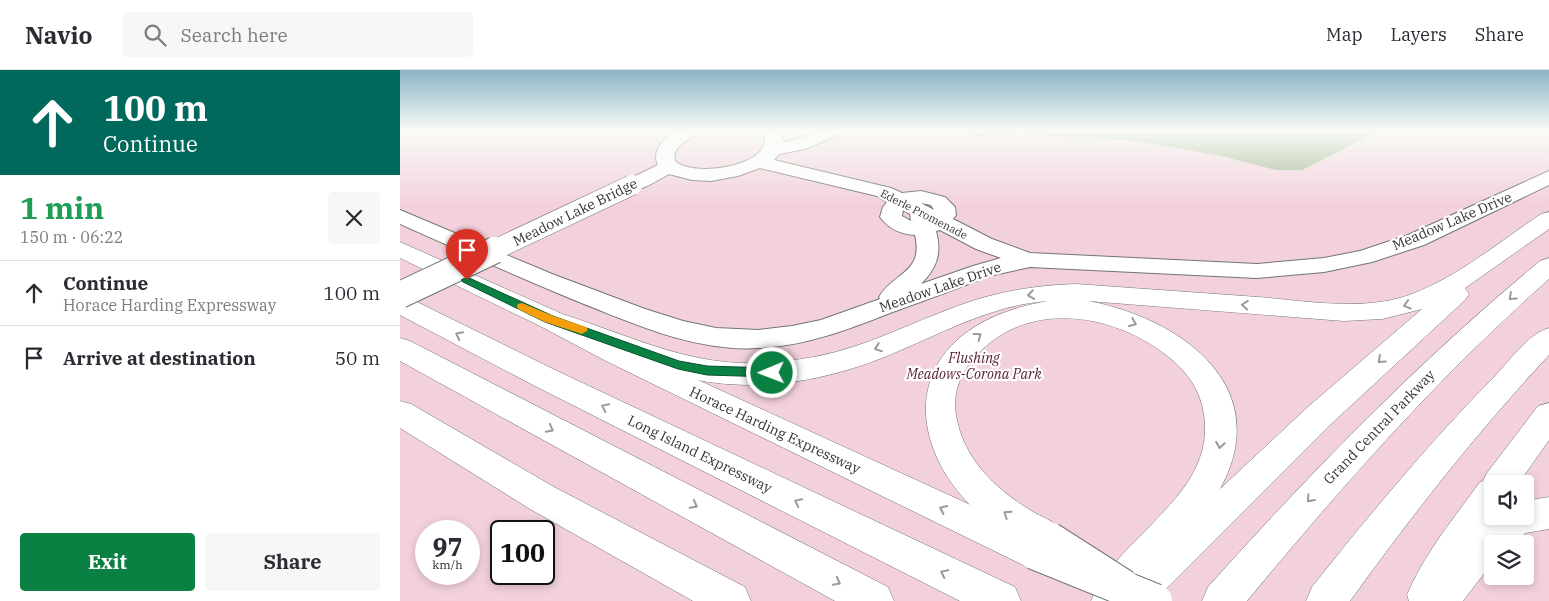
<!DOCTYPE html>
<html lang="en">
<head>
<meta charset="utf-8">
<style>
	:root { --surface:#fff; --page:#f7f7f7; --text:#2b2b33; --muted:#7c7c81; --line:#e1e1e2; --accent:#0b8043 }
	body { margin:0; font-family:"IBM Plex Serif",serif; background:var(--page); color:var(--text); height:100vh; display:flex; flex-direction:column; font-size:19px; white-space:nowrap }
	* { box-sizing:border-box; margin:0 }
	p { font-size:16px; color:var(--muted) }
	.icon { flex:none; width:28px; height:28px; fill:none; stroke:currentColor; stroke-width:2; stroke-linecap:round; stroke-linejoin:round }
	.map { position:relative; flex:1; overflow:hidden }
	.side { display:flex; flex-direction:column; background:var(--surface); width:400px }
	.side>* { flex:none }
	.top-card { background:#00695c; color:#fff; overflow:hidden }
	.controls { position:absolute; left:1084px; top:405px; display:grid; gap:10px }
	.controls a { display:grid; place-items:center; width:50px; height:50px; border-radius:5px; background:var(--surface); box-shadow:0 2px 8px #0003; font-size:25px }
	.speed { position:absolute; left:15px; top:450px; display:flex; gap:10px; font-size:25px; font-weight:700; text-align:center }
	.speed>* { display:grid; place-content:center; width:65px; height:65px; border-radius:50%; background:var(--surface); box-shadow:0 2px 8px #0003; line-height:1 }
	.speed small { font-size:12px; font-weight:400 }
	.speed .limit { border:2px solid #111; border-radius:8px; background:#fff; color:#111 }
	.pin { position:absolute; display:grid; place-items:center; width:42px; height:42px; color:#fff; margin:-51px -21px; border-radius:50% 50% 50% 0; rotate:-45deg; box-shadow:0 0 5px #0007 }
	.pin .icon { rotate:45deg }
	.me { position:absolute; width:55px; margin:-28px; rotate:269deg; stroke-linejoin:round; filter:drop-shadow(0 0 4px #0008) }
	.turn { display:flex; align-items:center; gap:18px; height:105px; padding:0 20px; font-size:22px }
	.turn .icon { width:65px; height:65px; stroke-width:2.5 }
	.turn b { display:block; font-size:35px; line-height:42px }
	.round { display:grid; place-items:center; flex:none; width:52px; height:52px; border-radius:5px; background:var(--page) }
	.summary { display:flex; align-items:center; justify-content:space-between; height:85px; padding:0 20px }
	h1 { font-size:30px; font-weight:700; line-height:38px; color:#1e9e55 }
	.button { display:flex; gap:10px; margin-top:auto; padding:10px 20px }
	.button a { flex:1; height:58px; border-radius:5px; background:var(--accent); color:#fff; font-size:20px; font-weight:700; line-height:58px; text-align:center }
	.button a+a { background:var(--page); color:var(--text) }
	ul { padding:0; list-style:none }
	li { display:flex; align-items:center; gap:15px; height:65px; padding:0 20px; border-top:1px solid var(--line) }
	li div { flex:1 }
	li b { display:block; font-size:19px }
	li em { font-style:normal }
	header { display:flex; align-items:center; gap:30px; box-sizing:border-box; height:70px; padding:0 25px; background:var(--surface); border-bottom:1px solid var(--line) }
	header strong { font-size:24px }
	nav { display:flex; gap:28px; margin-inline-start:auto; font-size:18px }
	.search { width:350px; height:45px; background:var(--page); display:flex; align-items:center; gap:12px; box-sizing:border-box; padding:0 18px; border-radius:5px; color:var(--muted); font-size:19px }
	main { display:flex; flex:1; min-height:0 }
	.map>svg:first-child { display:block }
	.green { fill:#f3d1dc; fill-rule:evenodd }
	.water { fill:#a1b58e }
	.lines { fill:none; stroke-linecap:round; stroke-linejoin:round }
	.minor-casing { stroke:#72766e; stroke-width:2 }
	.major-casing { stroke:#72766e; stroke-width:1 }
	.highway-casing { stroke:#72766e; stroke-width:1 }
	.minor { fill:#fff; fill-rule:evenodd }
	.major { fill:#fff; fill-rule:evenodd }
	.highway { fill:#fff; fill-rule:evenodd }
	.minor-bridge-far1-casing { stroke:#72766e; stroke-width:21; stroke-linecap:butt }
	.minor-bridge-casing { stroke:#72766e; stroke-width:28; stroke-linecap:butt }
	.major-bridge-casing { stroke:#72766e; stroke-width:36; stroke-linecap:butt }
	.highway-bridge-casing { stroke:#72766e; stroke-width:36; stroke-linecap:butt }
	.minor-bridge-far1 { stroke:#fff; stroke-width:20 }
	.minor-bridge { stroke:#fff; stroke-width:26 }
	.major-bridge { stroke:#fff; stroke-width:34 }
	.highway-bridge { stroke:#fff; stroke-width:34 }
	.oneway { stroke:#9a9a98 }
	.route { fill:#0b8043; stroke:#07532c }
	.slow { fill:#f59e0b }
	.labels { text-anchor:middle; stroke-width:4.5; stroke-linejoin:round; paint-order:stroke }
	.far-street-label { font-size:11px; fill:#343632; stroke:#fff }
	.street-label { font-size:14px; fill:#343632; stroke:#fff }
	.park-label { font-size:14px; font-style:italic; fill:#561d35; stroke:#fff }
</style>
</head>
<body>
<header>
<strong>Navio</strong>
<div class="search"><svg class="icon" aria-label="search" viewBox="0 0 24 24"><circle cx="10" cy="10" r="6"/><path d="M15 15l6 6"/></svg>Search here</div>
<nav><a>Map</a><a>Layers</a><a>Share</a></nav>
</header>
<main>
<section class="side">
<div class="top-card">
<div class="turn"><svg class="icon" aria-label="ahead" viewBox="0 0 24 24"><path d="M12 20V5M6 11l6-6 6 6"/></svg><div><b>100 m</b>Continue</div></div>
</div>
<div class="summary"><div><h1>1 min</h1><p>150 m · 06:22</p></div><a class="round"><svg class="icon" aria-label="close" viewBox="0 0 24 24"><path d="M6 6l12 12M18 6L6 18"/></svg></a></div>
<ul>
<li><svg class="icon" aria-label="ahead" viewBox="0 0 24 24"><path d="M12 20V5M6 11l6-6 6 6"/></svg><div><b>Continue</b><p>Horace Harding Expressway</p></div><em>100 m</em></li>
<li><svg class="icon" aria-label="arrive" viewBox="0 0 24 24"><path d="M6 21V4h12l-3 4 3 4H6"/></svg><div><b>Arrive at destination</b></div><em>50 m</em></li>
</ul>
<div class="button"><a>Exit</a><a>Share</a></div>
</section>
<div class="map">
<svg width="1149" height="531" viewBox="0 0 1149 531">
	<rect width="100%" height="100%" fill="#f2f7ed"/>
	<path class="green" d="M0 61H1149V531H0ZM1092 414H1125V446H1092ZM26 461H69V504H26ZM101 461H144V504H101ZM1092 474H1125V506H1092Z"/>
	<path class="water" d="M559 61H979L902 100H876L822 86 737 71 621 64 577 66Z"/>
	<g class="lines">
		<defs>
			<path id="minor" d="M276 61H297C290 72 271 75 275 91 294 109 381 95 362 61H380L384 72 394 70 417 61H441L438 65 405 79 379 84 374 90 491 118 502 123 521 121 545 127 555 137 556 145 553 149 592 169 630 183 857 194 924 188 960 181 1008 165 1149 101V115L1024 175 972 192 924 202 857 208 630 197 589 206C556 219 523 231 490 243 447 260 405 276 359 278 298 282 239 256 184 234 122 209 61 181 0 154V140L152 204 245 239 283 251 316 258 358 260 392 256 421 250 480 229 479 227C494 202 524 203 515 165 500 164 489 159 480 147L483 137 487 132 477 126 360 98 338 106 311 111 292 110 269 104C256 111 240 123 225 119L222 115 225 111 258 95C251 81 264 68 276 61ZM521 133 531 135 534 140ZM503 140 510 144 511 151 502 146ZM540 160 576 179 601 188 573 196 521 214C537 198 542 183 536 161Z"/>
			<path id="major" d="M0 172 158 242 226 277 647 470 652 482 647 494 634 500 621 494 206 291 140 256 0 188Z
				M0 331 11 334 154 417 345 517 351 531H293L130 439 0 358Z"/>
			<path id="highway" d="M1149 142V159L1065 218 1069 224 1065 230 931 354 754 531H691C720 461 824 423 802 335 797 314 782 297 765 284 710 242 626 230 576 286 561 301 552 323 556 345 563 388 594 418 630 440 646 450 659 451 667 469L662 481 649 486C506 431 465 261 649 231 591 234 535 267 482 288 423 311 359 322 297 310 267 303 239 291 211 280 187 271 163 264 140 256L136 249 140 242 149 240C212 258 272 290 339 293 371 294 405 290 436 282 484 269 528 245 575 230 608 220 641 215 676 214 737 218 797 223 858 227 907 231 965 242 1012 224 1059 206 1099 172 1141 144ZM688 231 944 251 982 249 1022 239 909 336 820 419C828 404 834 389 836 372 846 290 755 243 688 231Z
				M1149 188V209C1038 307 941 417 847 531H802L808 517C912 401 1020 290 1140 191Z
				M0 225 9 228 153 299 615 517 621 531H560L133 315 0 245Z
				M1149 258V285C1077 362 1012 445 950 531H906L912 517C970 444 1030 372 1096 305 1111 289 1128 264 1149 258Z
				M0 268 10 271 488 517 494 531H435L0 291Z
				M1149 333V370L1118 414H1092V446H1125V431L1149 427V459L1126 463 1109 474H1092V493L1063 531H1009L1007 525C1024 484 1054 448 1080 412L1083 411 1087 403 1138 336Z"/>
		</defs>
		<use href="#minor" class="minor-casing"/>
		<use href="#major" class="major-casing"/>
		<use href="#highway" class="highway-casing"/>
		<use href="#minor" class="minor"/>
		<use href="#major" class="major"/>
		<use href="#highway" class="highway"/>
		<defs>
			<path id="minor-bridge-far1" d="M92 181 232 115"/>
			<path id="minor-bridge" d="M0 225 95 180"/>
			<path id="major-bridge" d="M634 482 755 531"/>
			<path id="highway-bridge" d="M649 469 724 517"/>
		</defs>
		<use href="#minor-bridge-far1" class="minor-bridge-far1-casing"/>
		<use href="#minor-bridge" class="minor-bridge-casing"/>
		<use href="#major-bridge" class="major-bridge-casing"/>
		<use href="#highway-bridge" class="highway-bridge-casing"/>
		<use href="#minor-bridge-far1" class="minor-bridge-far1"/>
		<use href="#minor-bridge" class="minor-bridge"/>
		<use href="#major-bridge" class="major-bridge"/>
		<use href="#highway-bridge" class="highway-bridge"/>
	</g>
	<defs><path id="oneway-chevron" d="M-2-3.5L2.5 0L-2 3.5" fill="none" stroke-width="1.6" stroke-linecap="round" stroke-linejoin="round" transform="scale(1.25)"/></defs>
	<g class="oneway">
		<use href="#oneway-chevron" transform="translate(631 225) rotate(171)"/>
		<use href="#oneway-chevron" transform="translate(1112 227) rotate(138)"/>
		<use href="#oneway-chevron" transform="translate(845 235) rotate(-176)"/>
		<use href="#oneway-chevron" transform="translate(1007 235) rotate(164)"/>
		<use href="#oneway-chevron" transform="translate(733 253) rotate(23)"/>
		<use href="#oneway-chevron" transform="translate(59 265) rotate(-153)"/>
		<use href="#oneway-chevron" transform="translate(578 266) rotate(-36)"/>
		<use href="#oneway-chevron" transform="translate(478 278) rotate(159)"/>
		<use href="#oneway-chevron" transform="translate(981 290) rotate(138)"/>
		<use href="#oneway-chevron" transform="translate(205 337) rotate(-154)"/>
		<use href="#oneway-chevron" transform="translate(150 359) rotate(28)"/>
		<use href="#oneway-chevron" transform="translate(820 375) rotate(99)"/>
		<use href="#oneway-chevron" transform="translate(910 429) rotate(132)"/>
		<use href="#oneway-chevron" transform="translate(398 432) rotate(-154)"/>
		<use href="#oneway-chevron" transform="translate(294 435) rotate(28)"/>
		<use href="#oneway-chevron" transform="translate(543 439) rotate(-155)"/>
		<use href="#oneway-chevron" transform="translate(607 444) rotate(-146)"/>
		<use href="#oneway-chevron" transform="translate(544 503) rotate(-154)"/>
		<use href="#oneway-chevron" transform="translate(437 512) rotate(28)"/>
	</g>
	<linearGradient id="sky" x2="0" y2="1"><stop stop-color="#8bb4c4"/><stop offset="0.45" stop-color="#f9fbf7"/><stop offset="1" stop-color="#f9fbf7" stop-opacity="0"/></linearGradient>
	<rect width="1149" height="135" fill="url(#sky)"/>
	<path class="route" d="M67 207 153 246 279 291 307 296 372 298 378 303 372 307 307 305 278 299 145 252 63 212 61 210Z"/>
	<path class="slow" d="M122 233 153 246 186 257 188 260 182 264 145 252 118 239 117 236 118 234Z"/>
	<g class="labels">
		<g class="far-street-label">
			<text transform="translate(524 144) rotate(27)" y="4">Ederle Promenade</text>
		</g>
		<g class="street-label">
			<text transform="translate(175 142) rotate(-26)" y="5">Meadow Lake Bridge</text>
			<text transform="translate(1052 151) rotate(-23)" y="5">Meadow Lake Drive</text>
			<text transform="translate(540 217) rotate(-19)" y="5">Meadow Lake Drive</text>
			<text transform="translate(979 357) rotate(-46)" y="5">Grand Central Parkway</text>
			<text transform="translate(375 360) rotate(25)" y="5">Horace Harding Expressway</text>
			<text transform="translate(300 384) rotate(26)" y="5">Long Island Expressway</text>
		</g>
		<g class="park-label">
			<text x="574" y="293">Flushing<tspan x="574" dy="16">Meadows-Corona Park</tspan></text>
		</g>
	</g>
</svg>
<div class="controls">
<a><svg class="icon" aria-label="sound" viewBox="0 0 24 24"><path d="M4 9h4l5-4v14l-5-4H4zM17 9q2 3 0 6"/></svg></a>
<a><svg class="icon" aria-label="layers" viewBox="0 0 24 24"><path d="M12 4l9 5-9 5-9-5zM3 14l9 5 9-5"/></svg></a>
</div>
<div class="speed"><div>97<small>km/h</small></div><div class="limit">100</div></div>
<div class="pin" style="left:67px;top:210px;background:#d93025"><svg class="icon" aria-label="arrive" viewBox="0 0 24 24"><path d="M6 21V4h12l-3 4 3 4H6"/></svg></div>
<svg class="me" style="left:372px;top:303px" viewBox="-20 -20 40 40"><circle r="17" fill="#0b8043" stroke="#fff" stroke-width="3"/><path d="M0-11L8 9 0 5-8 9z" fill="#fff"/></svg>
</div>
</main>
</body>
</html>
